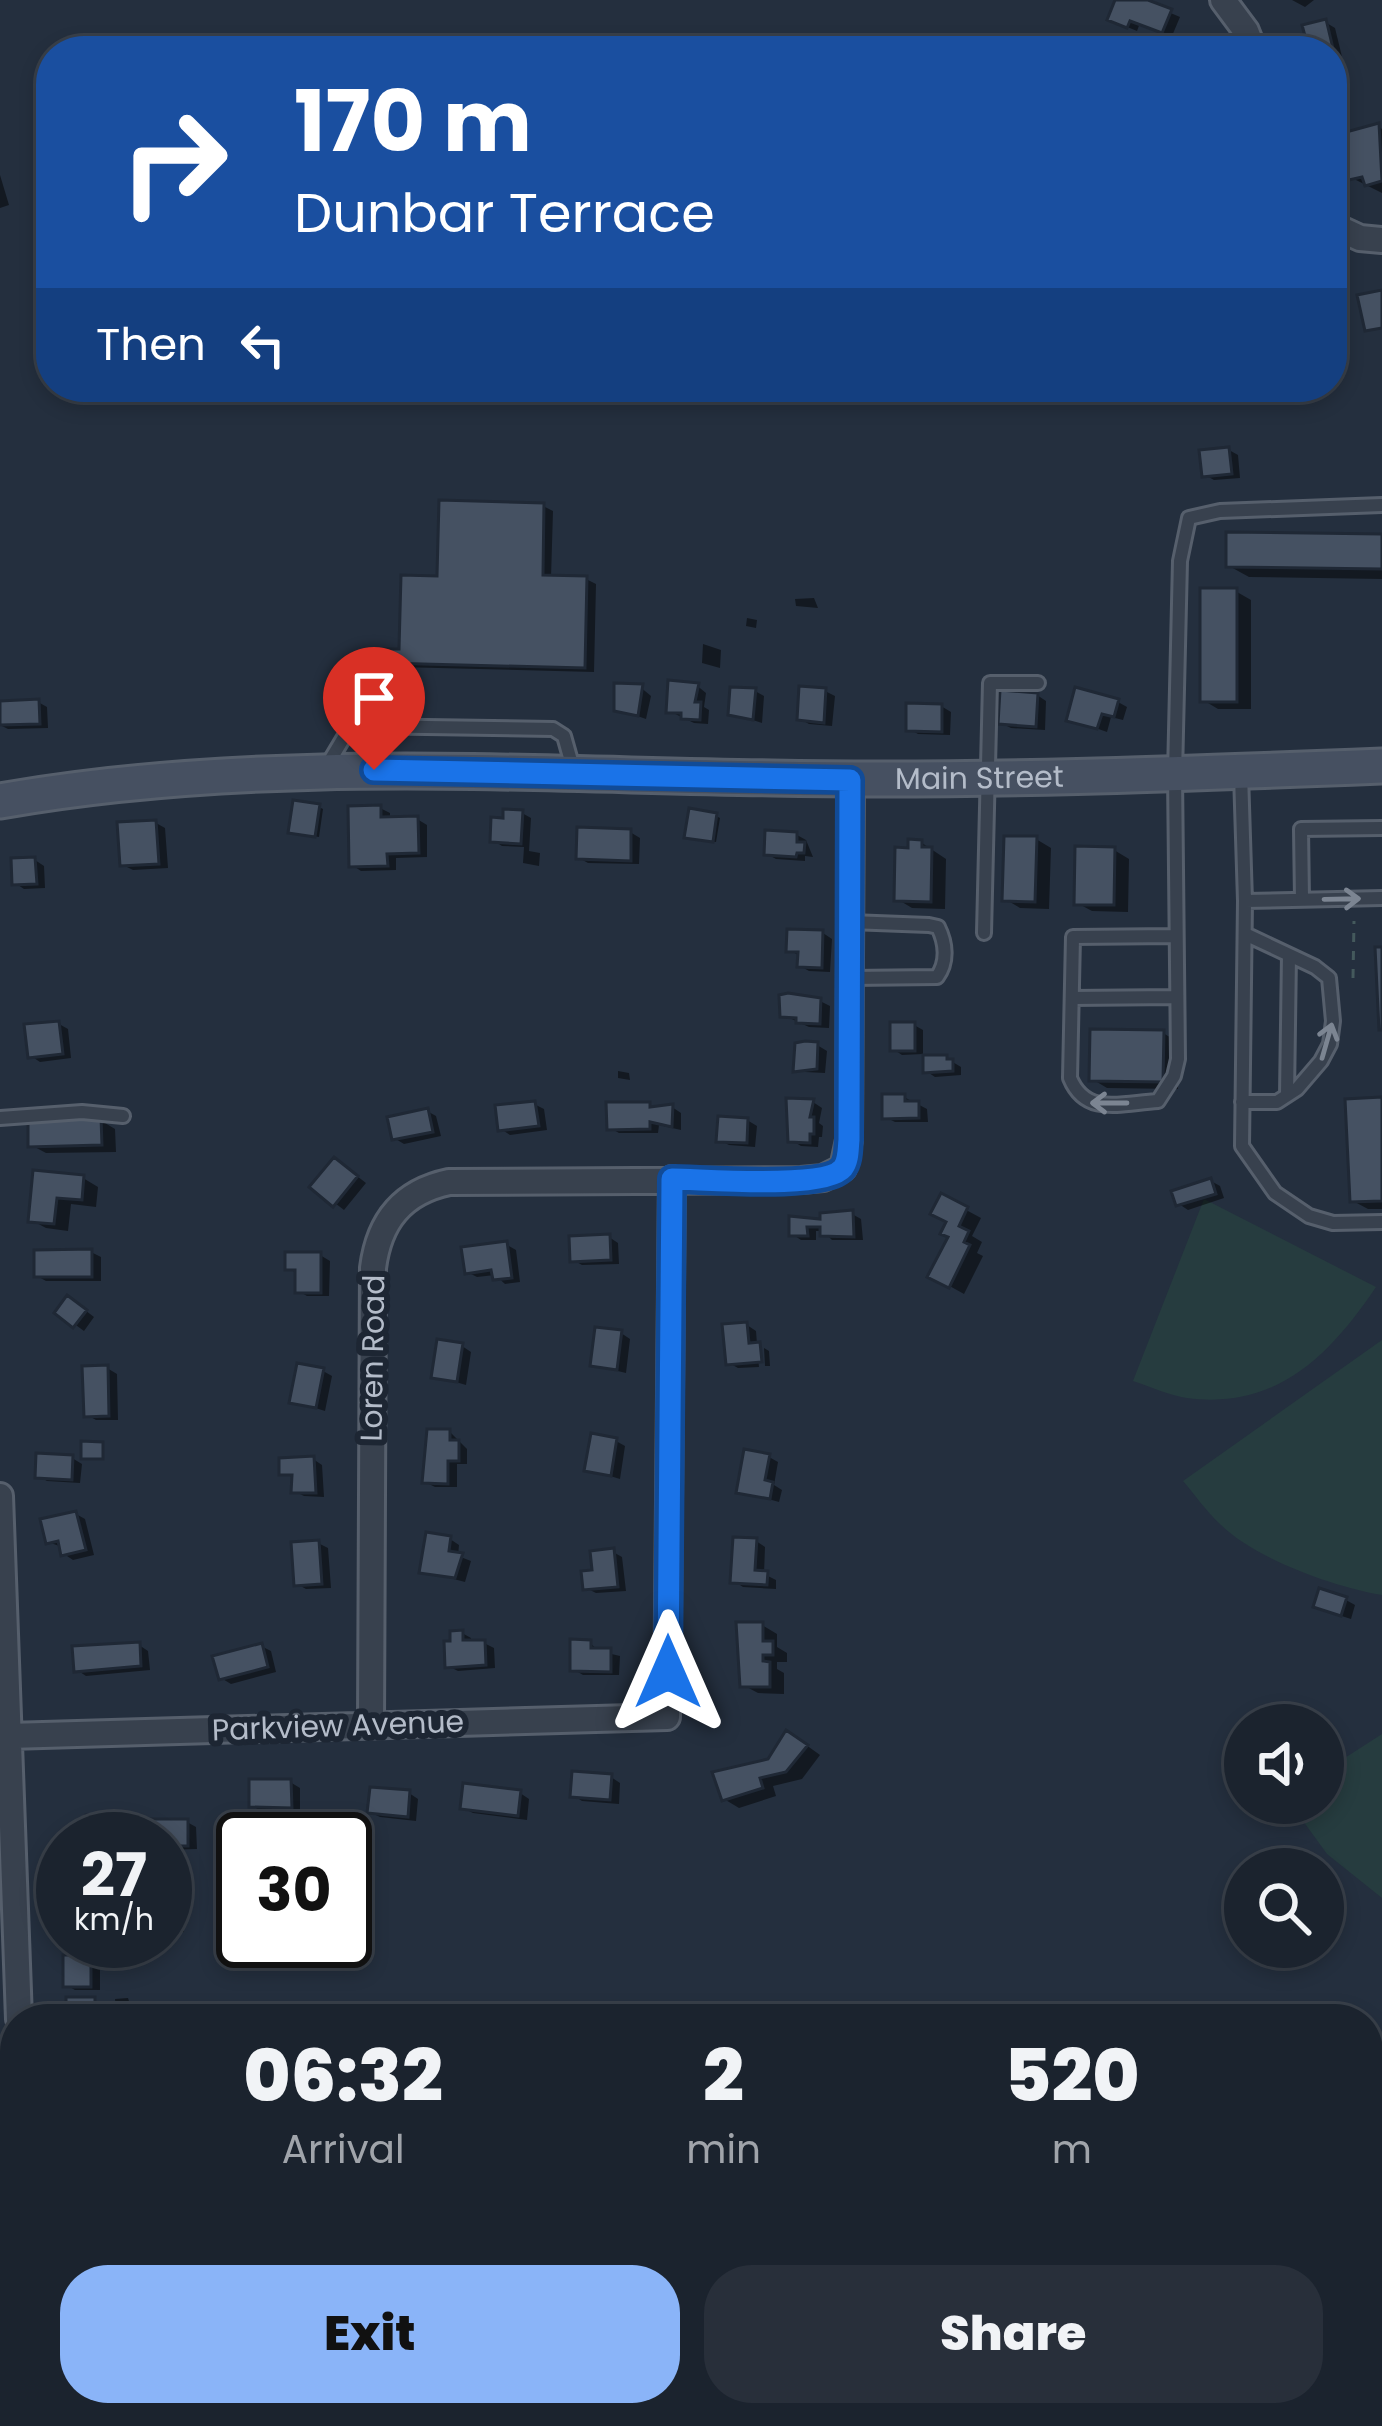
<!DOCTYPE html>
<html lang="en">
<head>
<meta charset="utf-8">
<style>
	:root { --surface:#1b232e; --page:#282f3a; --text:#f1f3f6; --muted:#a0a4aa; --line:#39404a; --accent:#8ab4f8 }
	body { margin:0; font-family:Poppins,sans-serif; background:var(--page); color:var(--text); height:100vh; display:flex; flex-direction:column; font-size:45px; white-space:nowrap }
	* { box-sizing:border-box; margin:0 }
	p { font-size:39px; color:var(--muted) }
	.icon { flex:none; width:66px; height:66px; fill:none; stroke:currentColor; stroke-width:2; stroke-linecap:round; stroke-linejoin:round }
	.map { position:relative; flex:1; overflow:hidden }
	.side { position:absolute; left:0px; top:2004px; width:1383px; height:423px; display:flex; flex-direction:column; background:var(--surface); border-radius:48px 48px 0 0; box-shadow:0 6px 18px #0003,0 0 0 3px var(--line) }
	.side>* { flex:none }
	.guide { position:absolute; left:36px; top:36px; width:1311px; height:366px; border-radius:48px; box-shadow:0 6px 18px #0003,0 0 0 3px var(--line); background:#1a4fa0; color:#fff; overflow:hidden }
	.controls { position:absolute; left:1224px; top:1704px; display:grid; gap:24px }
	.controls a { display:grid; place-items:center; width:120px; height:120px; border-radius:50%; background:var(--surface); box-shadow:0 6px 18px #0003,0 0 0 3px var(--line); font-size:60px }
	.speed { position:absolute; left:36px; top:1812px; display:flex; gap:24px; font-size:60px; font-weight:700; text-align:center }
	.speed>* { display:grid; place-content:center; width:156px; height:156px; border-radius:50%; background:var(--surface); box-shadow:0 6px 18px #0003,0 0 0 3px var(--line); line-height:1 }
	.speed small { font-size:30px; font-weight:400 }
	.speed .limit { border:6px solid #111; border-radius:18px; background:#fff; color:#111 }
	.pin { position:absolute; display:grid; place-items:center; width:102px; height:102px; color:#fff; margin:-123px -51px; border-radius:50% 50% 50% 0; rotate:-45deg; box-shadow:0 0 12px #0007 }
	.pin .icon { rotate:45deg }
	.me { position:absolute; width:132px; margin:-66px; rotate:0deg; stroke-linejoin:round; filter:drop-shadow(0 0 9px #0008) }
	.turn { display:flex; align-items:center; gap:42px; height:252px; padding:0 60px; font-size:54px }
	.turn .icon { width:156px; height:156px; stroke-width:2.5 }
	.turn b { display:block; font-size:84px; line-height:102px }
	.then { display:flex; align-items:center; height:114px; padding:0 60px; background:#0003; gap:24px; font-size:45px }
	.eta { display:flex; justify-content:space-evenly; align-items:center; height:204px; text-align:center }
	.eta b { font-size:72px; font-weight:800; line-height:84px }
	.action { display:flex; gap:24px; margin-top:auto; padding:24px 60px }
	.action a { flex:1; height:138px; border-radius:48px; background:var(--accent); color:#111; font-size:48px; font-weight:800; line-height:138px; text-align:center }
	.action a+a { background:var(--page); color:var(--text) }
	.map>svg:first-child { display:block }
	.green { fill:#263c3f }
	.shadow { fill:#0007 }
	.building { fill:#455162; stroke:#1f2835; stroke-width:3 }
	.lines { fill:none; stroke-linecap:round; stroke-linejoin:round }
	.service-casing { stroke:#565f6c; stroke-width:18 }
	.minor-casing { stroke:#565f6c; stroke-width:30 }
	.secondary-casing { stroke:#565f6c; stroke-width:39 }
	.path { stroke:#44595c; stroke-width:3; stroke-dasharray:9 9; stroke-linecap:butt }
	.service { stroke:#38414e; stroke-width:12 }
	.minor { stroke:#38414e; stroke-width:24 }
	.secondary { stroke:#465061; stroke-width:33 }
	.oneway { stroke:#7c8592 }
	.route-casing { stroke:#114b97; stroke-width:30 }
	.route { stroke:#1a73e8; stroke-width:21 }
	.labels { text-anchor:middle; stroke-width:12; stroke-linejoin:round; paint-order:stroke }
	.street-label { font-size:30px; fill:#b4bcc9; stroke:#1d2633 }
</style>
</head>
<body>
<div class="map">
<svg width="1382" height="2426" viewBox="0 0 1382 2426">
	<rect width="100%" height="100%" fill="#242f3e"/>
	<path class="green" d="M1204 1199 1376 1287C1330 1355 1277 1410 1187 1398 1169 1395 1151 1387 1133 1381Z
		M1382 1340V1595C1334 1587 1255 1559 1220 1524 1206 1511 1195 1495 1183 1481Z
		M1382 1734V1898L1327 1854 1290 1803H1323V1772Z"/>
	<path class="shadow" d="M1118 0H1140L1180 17 1172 36 1140 23 1137 31 1120 24Z
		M1292 0H1314L1305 7Z
		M1325 22 1335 28 1344 65 1332 68V51H1312Z
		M1378 126 1382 129V193L1352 178Z
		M0 175 9 205 0 208Z
		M1229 450 1238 455 1240 478 1214 480 1205 475Z
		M543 506 553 511 551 578 586 579 596 584 594 672 397 667 388 661 402 652 440 579Z
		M1382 537V579L1249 577 1229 566Z
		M1237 592 1251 600V709H1218L1203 700Z
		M814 598 818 608 796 606 795 599Z
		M747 618 757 620 756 628 746 626Z
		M703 644 721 650 720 668 702 663Z
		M695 684 706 693 704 707 709 710 708 724 694 723 669 711Z
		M639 686 651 696 646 719 617 709Z
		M755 691 764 696 762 723 731 713Z
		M825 691 835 696 832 726 809 724 800 719Z
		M1037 695 1046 701 1045 730 1011 728 1001 723Z
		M38 702 47 707 48 728 8 729 0 725V704Z
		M1118 702 1127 707 1123 720 1111 717 1107 732 1070 719Z
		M941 706 951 712 950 735 918 734 909 729Z
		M319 807 323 809 319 837 295 833Z
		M380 808 390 813V820L417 819 427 825V857L396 858V870L361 871 352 865Z
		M522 813 531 818 529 851 540 853 539 866 523 863 524 847 502 846 493 840Z
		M716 816 720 818 716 842 691 838Z
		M156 823 165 828 168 868 133 870 123 865Z
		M630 832 640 838 639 864 588 863 579 858Z
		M797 835 806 840 813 857 805 856V861L776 859 767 854Z
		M1036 839 1051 848 1049 909 1020 908 1005 899Z
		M922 843 946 859 945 909 912 908 897 899 910 851Z
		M1114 850 1129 859 1128 912 1092 911 1077 903Z
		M35 860 44 866 45 888 24 889 15 883Z
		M823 933 832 939 830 972 809 971 800 966V956L789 950Z
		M820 1001 830 1006 829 1028 809 1027 783 1015Z
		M59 1024 68 1029 71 1058 40 1062 31 1056Z
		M914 1025 923 1030V1054L902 1055 893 1049Z
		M1163 1033 1178 1042V1089L1107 1088 1092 1079Z
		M817 1045 827 1051 825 1073 805 1072 796 1066Z
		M946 1058 961 1067V1075L935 1077 926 1071Z
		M618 1071 629 1073 630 1080 618 1078Z
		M904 1097 927 1109 928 1122H895L885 1117Z
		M1382 1100V1209H1368L1353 1201Z
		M813 1102 822 1108 819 1123 823 1126 822 1137H819L818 1147 801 1146 791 1140Z
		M534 1104 544 1109 547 1130 510 1135 501 1129Z
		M649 1105 656 1109 672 1107 681 1113V1130L659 1125 658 1133H619L610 1128Z
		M427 1111 436 1116 441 1136 404 1144 394 1138Z
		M100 1120 115 1129 116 1152 46 1153 31 1145Z
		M747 1120 757 1126 755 1147 729 1145 719 1140Z
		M344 1166 366 1183 344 1210 314 1187Z
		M36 1173 83 1178 98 1187 96 1207 71 1204 68 1231 46 1228 31 1220Z
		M1211 1181 1220 1186 1224 1198 1188 1210 1179 1204Z
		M942 1197 981 1218 972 1236 982 1242 977 1253 983 1256 964 1294 946 1284 951 1237Z
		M852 1214 861 1219 863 1240H832L823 1231H816V1240H801L792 1234 813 1222Z
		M609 1237 618 1243 619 1264 582 1265 573 1260Z
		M507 1245 516 1250 520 1282 505 1284 495 1275 477 1277 467 1272Z
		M91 1252 101 1257V1281H46L37 1276Z
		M320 1255 330 1261 329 1296H307L298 1291V1274L288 1268Z
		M77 1304 94 1317 84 1331 58 1312Z
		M747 1325 756 1331 757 1344 762 1347H757L759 1367 738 1368 729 1363Z
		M621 1333 630 1339 626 1373 593 1365Z
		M462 1346 471 1352 466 1385 435 1376Z
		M764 1348 769 1351 770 1366H765Z
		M107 1368 117 1374 118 1420H96L87 1415Z
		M323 1371 332 1376 325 1411 293 1401Z
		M450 1432 467 1449V1464H457V1487H435L425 1482Z
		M616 1441 625 1446 620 1479 587 1469Z
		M769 1457 778 1462 774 1485 782 1490 779 1502 739 1491Z
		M72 1458 82 1464 80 1483 47 1481 38 1476Z
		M313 1459 322 1465 324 1497 304 1496 294 1491 295 1478 282 1473Z
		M76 1514 85 1519 94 1555 73 1560 64 1554 62 1547 48 1542Z
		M450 1539 459 1545 458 1556 471 1561 465 1582 423 1571Z
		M756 1541 765 1547 764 1574 776 1580V1589L743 1587 734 1581Z
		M318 1543 328 1548 331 1588 306 1589 297 1584Z
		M613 1552 622 1557 626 1591 596 1593 586 1588Z
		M1346 1600 1355 1605 1351 1619 1326 1611Z
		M762 1625 777 1634V1647L787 1653V1662H777V1669L784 1673V1694L758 1693 743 1685Z
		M462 1633 471 1638V1643H484L494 1648 495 1668 458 1671 448 1666Z
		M590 1643 599 1651 620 1656 619 1675H583L573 1669Z
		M139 1645 148 1651 150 1670 86 1676 77 1670Z
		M261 1646 271 1651 276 1672 231 1684 221 1678Z
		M802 1742 820 1755 802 1779 773 1786 776 1796 739 1808 724 1799 770 1762Z
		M611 1777 620 1783 619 1804 582 1801 573 1795Z
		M290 1782 300 1788V1811H261L252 1806Z
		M409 1793 418 1799 416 1821 380 1817 370 1812Z
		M520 1793 529 1799 527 1820 473 1813 463 1808Z
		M109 1819 124 1828 123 1839H88Z
		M187 1822 196 1827 197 1849 165 1850V1839H150Z
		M57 1850H63V1877L56 1873Z
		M173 1901 183 1907 184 1932 165 1933V1902Z
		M90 1958 100 1963V1990H75L66 1985Z
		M128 1998 132 2011 116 2009 115 1999Z
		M94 2000 103 2005 104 2018H79L69 2012Z"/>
	<path class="building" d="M1115 0H1148L1172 9 1162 33 1130 21 1127 28 1107 20Z
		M1326 19 1336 61 1332 62V51H1309L1302 25Z
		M1379 123 1382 181 1365 186 1362 177 1349 180 1335 135Z
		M1382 290V328L1365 331 1357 295Z
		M1229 447 1232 474 1202 477 1199 450Z
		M439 500 544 503 543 575 587 576 585 668 384 663 385 649H399L401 575 437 576Z
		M1226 532 1382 534V569L1226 567Z
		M1200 588H1237V702H1200Z
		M668 680 699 683 695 702H701L700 720 681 719V713H666Z
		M614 683 643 684 638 716 614 711Z
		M799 686 826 688 824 723 797 720Z
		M730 687 756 688 753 720 728 715Z
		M1075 687 1119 699 1114 717 1102 714 1097 729 1066 721Z
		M1000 690 1038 693 1036 727 998 724Z
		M39 699 40 724 0 725V701Z
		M906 703 942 704V732L906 731Z
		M293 800 320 804 315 837 288 833Z
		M381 805V817L418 816 419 853 387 854 388 866 349 867 348 806Z
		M689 808 717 813 713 842 684 838Z
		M503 809 523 810 521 844 490 842 491 817 503 818Z
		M156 820 159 864 120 866 117 822Z
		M577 827 631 829V861L576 859Z
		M765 830 797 832V842H805L804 853H797L796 857 764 855Z
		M1004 836H1037L1035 902 1002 901Z
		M908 839 922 840V847H932L931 902 894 901 895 847 908 848Z
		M1075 846 1115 847 1114 905H1074Z
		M35 857 37 884 12 885 11 858Z
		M787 929 823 930 822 968 797 967 798 952H786Z
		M1375 947H1382V1030H1379Z
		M788 993 821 998 820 1024 796 1023V1018L780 1017 779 995Z
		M59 1021 63 1054 28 1058 24 1024Z
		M890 1022H915V1051H890Z
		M1090 1029 1164 1030 1163 1082 1089 1081Z
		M805 1041 818 1042 817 1069 793 1072 795 1043Z
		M923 1055H947V1059H953V1071L923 1073Z
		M882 1094H905V1101H919V1118L882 1119Z
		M1382 1097V1201L1350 1202 1345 1099Z
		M786 1098 814 1099 810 1117H814V1134H810V1143L788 1142Z
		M535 1101 539 1126 498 1131 495 1105Z
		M606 1102H650V1107L673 1104 672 1127 650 1122V1129L607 1130Z
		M428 1108 433 1132 392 1140 387 1117Z
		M718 1116 748 1118 747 1143 716 1142Z
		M101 1117 102 1145 28 1147V1118Z
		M334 1157 358 1176 333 1207 309 1187Z
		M33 1170 84 1175 82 1200 57 1198 54 1224 28 1222Z
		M1211 1178 1216 1194 1176 1206 1171 1191Z
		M941 1193 968 1207 959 1226 969 1231 964 1242 970 1245 949 1288 927 1277 948 1237 940 1234 946 1222 930 1214Z
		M853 1210 854 1237 820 1236V1227H807L808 1236H789V1216L820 1219V1213Z
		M610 1234 611 1260 570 1262 569 1236Z
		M507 1241 512 1278 493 1280 491 1270 465 1274 461 1247Z
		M92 1249V1277H34V1250Z
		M285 1252H321V1293H295V1270H285Z
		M67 1295 87 1310 73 1328 54 1313Z
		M747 1322 749 1343 760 1342 762 1362 726 1365 722 1324Z
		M595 1327 622 1330 617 1370 590 1366Z
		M437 1339 463 1343 457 1382 431 1378Z
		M297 1363 324 1368 316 1408 289 1403Z
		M108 1365 109 1416 84 1417 82 1366Z
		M427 1429H450V1440H459V1461H448V1484L422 1483Z
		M591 1433 617 1438 611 1476 584 1471Z
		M81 1441 103 1442V1459H81Z
		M744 1449 770 1454 765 1480 773 1482 770 1499 736 1493Z
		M36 1453 73 1455 72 1480 35 1478Z
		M314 1456 316 1493H291L292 1475H279V1458Z
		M76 1511 86 1550 61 1556 58 1541 46 1544 40 1519Z
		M426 1532 451 1536 449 1551 463 1553 455 1578 419 1573Z
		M733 1537 757 1538 755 1570 768 1571 767 1585 730 1583Z
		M319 1540 322 1584 294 1586 291 1542Z
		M614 1548 618 1587 583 1590 581 1571 592 1570 590 1551Z
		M1319 1588 1347 1597 1341 1616 1313 1607Z
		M736 1622H763V1641H773V1655H763V1661L770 1662V1687H740Z
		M463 1630V1640H485L486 1665 445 1668 444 1641H450V1631Z
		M570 1639 591 1640V1648H611V1672L570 1671Z
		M140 1642 141 1666 74 1672 72 1646Z
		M262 1643 268 1667 219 1680 212 1656Z
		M786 1730 808 1745 786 1772 760 1778 763 1788 722 1801 712 1772 768 1759Z
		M572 1771 612 1774 610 1800 570 1797Z
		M249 1779H291L292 1808 249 1807Z
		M463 1783 521 1790 518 1816 460 1809Z
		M370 1787 410 1790 408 1817 367 1813Z
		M86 1815 110 1816 109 1839H85Z
		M147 1819H188V1846H165V1839H147Z
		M63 1955H91V1987H63Z
		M66 1997H95V2014H66Z"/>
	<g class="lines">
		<defs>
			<path id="service" d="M325 769 349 729 359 726 553 729 564 736 573 768
				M1241 774 1245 901 1242 1146 1275 1193 1309 1216 1333 1223 1382 1222
				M1302 899 1301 829 1382 828
				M1245 901 1382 898
				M850 922 929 925 938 927C946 943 948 962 937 977L851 978
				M984 933 990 683H1038
				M1174 936 1073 937 1070 1078C1086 1117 1122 1103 1158 1101L1174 1076 1178 1059 1175 774 1180 561 1189 518 1220 511 1382 505
				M1072 998 1176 997
				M1287 1095 1289 955
				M1242 1102H1277L1297 1089 1321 1061 1330 1044 1333 1021 1329 978 1315 967 1245 934
				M0 1118 82 1112 123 1116
				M426 2412 448 2426"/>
			<path id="minor" d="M1223 0 1246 31 1254 51
				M1332 225 1360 238 1382 240
				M0 1496 19 2019
				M371 1725 373 1268C379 1221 402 1192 449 1182L801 1180 823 1178 843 1168 849 1140 851 780
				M9 1736 667 1717 672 1179
				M34 2412V2426"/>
			<g id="secondary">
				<path id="s1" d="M0 801C256 756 514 774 772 778 976 782 1179 774 1382 766"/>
			</g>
		</defs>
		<use href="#service" class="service-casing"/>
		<use href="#minor" class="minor-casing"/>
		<use href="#secondary" class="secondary-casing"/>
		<path class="path" d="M1353 978 1354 921"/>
		<use href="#service" class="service"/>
		<use href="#minor" class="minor"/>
		<use href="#secondary" class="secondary"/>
	</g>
	<defs><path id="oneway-shaft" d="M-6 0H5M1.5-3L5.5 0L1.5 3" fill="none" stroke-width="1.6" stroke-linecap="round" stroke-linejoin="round" transform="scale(3)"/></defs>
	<g class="oneway">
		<use href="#oneway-shaft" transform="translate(1342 899) rotate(-1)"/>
		<use href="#oneway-shaft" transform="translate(1327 1041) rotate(-74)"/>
		<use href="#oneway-shaft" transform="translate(1109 1103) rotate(180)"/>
	</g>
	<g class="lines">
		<defs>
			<path id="route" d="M374 770 850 780 849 1140C848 1148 849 1160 843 1168 825 1190 703 1179 672 1179L668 1672"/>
		</defs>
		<use href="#route" class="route-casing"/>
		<use href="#route" class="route"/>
	</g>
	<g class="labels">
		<g class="street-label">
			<text dy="10" stroke="none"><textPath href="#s1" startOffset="981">Main Street</textPath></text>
			<text transform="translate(373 1358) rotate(-89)" y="10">Loren Road</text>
			<text transform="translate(338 1726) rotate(-2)" y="10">Parkview Avenue</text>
		</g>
	</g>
</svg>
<div class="controls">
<a><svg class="icon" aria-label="sound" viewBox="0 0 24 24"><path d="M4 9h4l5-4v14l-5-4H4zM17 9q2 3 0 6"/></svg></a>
<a><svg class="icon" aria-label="search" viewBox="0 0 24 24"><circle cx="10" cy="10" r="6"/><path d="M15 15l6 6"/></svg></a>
</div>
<div class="speed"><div>27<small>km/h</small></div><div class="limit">30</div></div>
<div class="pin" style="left:374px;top:770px;background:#d93025"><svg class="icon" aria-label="arrive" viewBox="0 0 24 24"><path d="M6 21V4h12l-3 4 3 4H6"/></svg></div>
<svg class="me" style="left:668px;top:1672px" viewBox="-20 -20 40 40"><path d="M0-17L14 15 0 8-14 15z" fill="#1a73e8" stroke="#fff" stroke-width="4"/></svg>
<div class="guide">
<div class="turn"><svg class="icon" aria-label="right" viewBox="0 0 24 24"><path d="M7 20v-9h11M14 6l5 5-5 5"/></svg><div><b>170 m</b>Dunbar Terrace</div></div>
<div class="then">Then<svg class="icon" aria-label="left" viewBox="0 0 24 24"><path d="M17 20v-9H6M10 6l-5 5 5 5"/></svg></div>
</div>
<section class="side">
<div class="eta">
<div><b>06:32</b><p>Arrival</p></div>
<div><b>2</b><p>min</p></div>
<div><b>520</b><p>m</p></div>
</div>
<div class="action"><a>Exit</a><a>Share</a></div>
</section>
</div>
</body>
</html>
